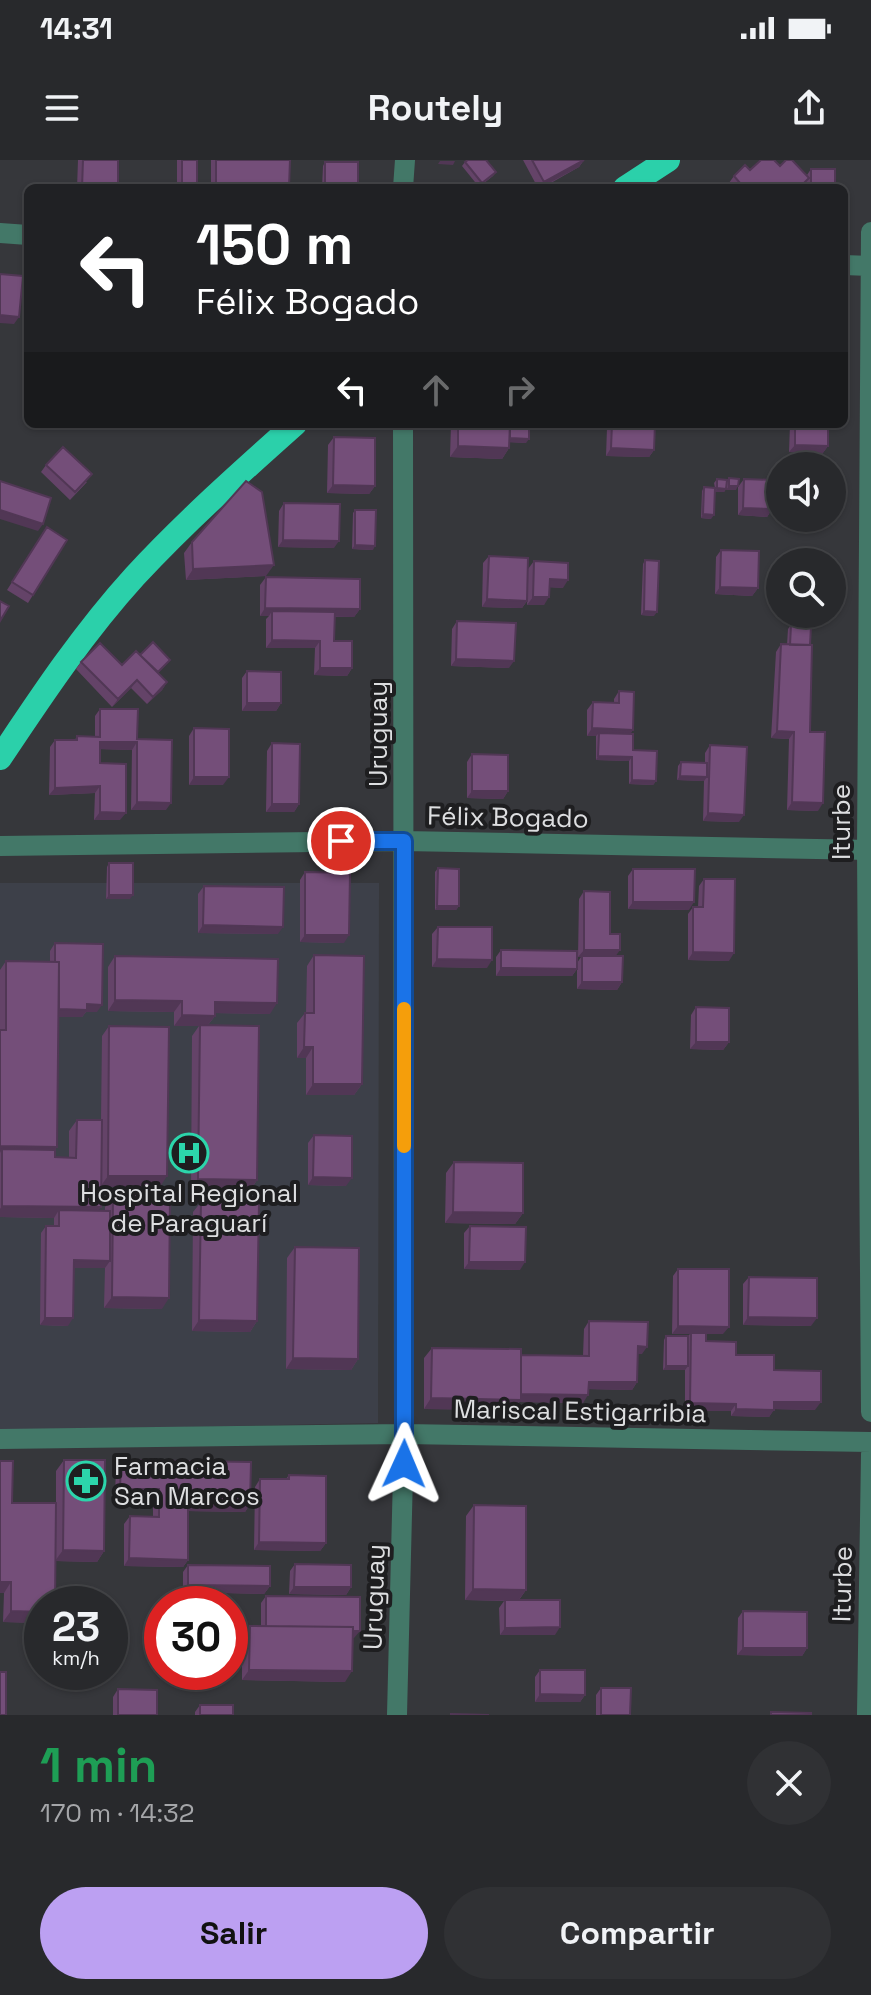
<!DOCTYPE html>
<html lang="es">
<head>
<meta charset="utf-8">
<style>
	:root { --surface:#28292c; --page:#303134; --text:#f1f3f6; --muted:#a5a6a9; --line:#444548; --accent:#bca0f2 }
	body { margin:0; font-family:"Space Grotesk",sans-serif; background:var(--page); color:var(--text); height:100vh; display:flex; flex-direction:column; font-size:30px; white-space:nowrap }
	* { box-sizing:border-box; margin:0 }
	p { font-size:26px; color:var(--muted) }
	.icon { flex:none; width:44px; height:44px; fill:none; stroke:currentColor; stroke-width:2; stroke-linecap:round; stroke-linejoin:round }
	.map { position:relative; height:1555px; overflow:hidden }
	.drawer { display:flex; flex-direction:column; background:var(--surface); flex:1 }
	.drawer>* { flex:none }
	.guide { position:absolute; left:24px; top:24px; width:824px; height:244px; border-radius:12px; box-shadow:0 2px 6px #0004,0 0 0 2px var(--line); background:#202124; color:#fff; overflow:hidden }
	.controls { position:absolute; left:766px; top:292px; display:grid; gap:16px }
	.controls a { display:grid; place-items:center; width:80px; height:80px; border-radius:50%; background:var(--surface); box-shadow:0 2px 6px #0004,0 0 0 2px var(--line); font-size:40px }
	.speed { position:absolute; left:24px; top:1426px; display:flex; gap:16px; font-size:40px; font-weight:700; text-align:center }
	.speed>* { display:grid; place-content:center; width:104px; height:104px; border-radius:50%; background:var(--surface); box-shadow:0 2px 6px #0004,0 0 0 2px var(--line); line-height:1 }
	.speed small { font-size:20px; font-weight:400 }
	.speed .limit { border:12px solid #d22; background:#fff; color:#111 }
	.pin { position:absolute; display:grid; place-items:center; width:68px; height:68px; color:#fff; margin:-34px; border:4px solid #fff; border-radius:50%; box-shadow:0 2px 8px #0007 }
	.me { position:absolute; width:88px; margin:-44px; rotate:1deg; stroke-linejoin:round; filter:drop-shadow(0 0 6px #0008) }
	.turn { display:flex; align-items:center; gap:28px; height:168px; padding:0 40px; font-size:36px }
	.turn .icon { width:104px; height:104px; stroke-width:2.5 }
	.turn b { display:block; font-size:56px; line-height:68px }
	.lanes { display:flex; align-items:center; height:76px; padding:0 40px; background:#0003; justify-content:center; gap:40px; direction:ltr }
	.lanes .off { opacity:.35 }
	.round { display:grid; place-items:center; flex:none; width:84px; height:84px; border-radius:42px; background:var(--page) }
	.summary { display:flex; align-items:center; justify-content:space-between; height:136px; padding:0 40px }
	h1 { font-size:48px; font-weight:600; line-height:60px; color:#1e9e55 }
	.button { display:flex; gap:16px; margin-top:auto; padding:16px 40px }
	.button a { flex:1; height:92px; border-radius:48px; background:var(--accent); color:#111; font-size:32px; font-weight:600; line-height:92px; text-align:center }
	.button a+a { background:var(--page); color:var(--text) }
	.status { display:flex; justify-content:space-between; align-items:center; height:56px; padding:0 40px; background:var(--surface); direction:ltr }
	.status svg { height:22px; fill:currentColor }
	header { display:flex; justify-content:space-between; align-items:center; height:104px; padding:0 40px; background:var(--surface); font-size:36px; font-weight:600 }
	.map>svg:first-child { display:block }
	.built { fill:#3d4049 }
	.lines { fill:none; stroke-linecap:round; stroke-linejoin:round }
	.minor { stroke:#437868; stroke-width:20 }
	.highway { stroke:#2bd0aa; stroke-width:24 }
	.wall { fill:#644368 }
	.shaded-wall { fill:#513755 }
	.building { fill:#744e79; stroke:#513755; stroke-width:2 }
	.route-casing { stroke:#114b97; stroke-width:20 }
	.route { stroke:#1a73e8; stroke-width:14 }
	.slow { stroke:#f59e0b; stroke-width:14 }
	.labels { text-anchor:middle; stroke-width:8; stroke-linejoin:round; paint-order:stroke }
	.street-label { font-size:26px; fill:#dddee0; stroke:#1e1e20 }
	.poi-label { font-size:26px; fill:#dddee0; stroke:#1e1e20 }
</style>
</head>
<body>
<div class="status"><b>14:31</b><svg viewBox="0 0 49 12"><path d="M0 12V9h3v3zM5 12V6h3v6zM10 12V3h3v9zM15 12V0h3v12zM26 1h20v11H26zM47 4h2v5h-2z"/></svg></div>
<header><svg class="icon" aria-label="menu" viewBox="0 0 24 24"><path d="M4 6h16M4 12h16M4 18h16"/></svg>Routely<svg class="icon" aria-label="share" viewBox="0 0 24 24"><path d="M12 15V3M7 8l5-5 5 5M5 13v7h14v-7"/></svg></header>
<div class="map">
<svg width="871" height="1555" viewBox="0 0 871 1555">
	<rect width="100%" height="100%" fill="#36373b"/>
	<path class="built" d="M0 723H379L378 1263 0 1271Z"/>
	<g class="lines">
		<path class="minor" d="M403 28 405 0
			M871 72 867 690 871 1252
			M0 73 28 75
			M844 105 870 106
			M0 686 404 681 871 690
			M0 1279 404 1274 871 1282
			M397 1555 404 1274 403 264
			M867 1555 871 1294"/>
		<path class="highway" d="M625 28 668 0
			M0 598C42 535 84 472 135 416 185 362 240 313 295 264"/>
	</g>
	<path class="wall" d="M78 0H118V28H77Z
		M177 0H197V28H177Z
		M211 0H290L289 28H211Z
		M523 0H584L579 7 542 28H538Z
		M325 2 357 28H322L323 6Z
		M465 2 496 12 493 16 479 27 462 6Z
		M780 6 807 15 811 9 835 28H806V23L802 28 726 27 734 16 750 10Z
		M28 170V223H22Z
		M451 264H529L526 283 510 282 509 288 502 299 450 297Z
		M610 264H655L654 290 649 297 606 296 607 268Z
		M790 264H828V286L822 294 789 292Z
		M334 277 375 326 369 334 327 333 328 285Z
		M46 305 87 322 70 340 41 312Z
		M729 318 736 330 726 329 724 332H715L711 359 701 358 702 331 704 327 715 328 714 323 717 319 727 322Z
		M744 319 772 349 767 357 738 355V327Z
		M284 343 334 388 278 387 279 351Z
		M355 350 373 390 352 389 353 353Z
		M47 367 33 435 28 443 7 430Z
		M192 382 266 416 186 420 184 393Z
		M721 390 758 428 752 436 715 434 716 397Z
		M489 396 527 441 522 448 482 447 483 403Z
		M645 400 654 456 641 455 643 404Z
		M534 401 563 428 549 427 544 445H527L528 409Z
		M266 417 360 449 354 457H335L334 481 352 508 347 516 314 515 315 488H266V459L269 456H260V425Z
		M457 461 509 508 451 506 452 469Z
		M791 465 810 572 818 651 787 650 789 579 771 578 776 492 781 484 787 485 788 469Z
		M140 495 170 500 158 513 167 522 162 530 147 544 131 528 112 547 76 509 81 502 122 505Z
		M247 511 281 543 276 551H242V518Z
		M619 531 633 570 630 574 633 590 656 621 653 625 629 624V601L596 600V576H587V550L593 542 614 543V539Z
		M100 549 137 579 166 650H131L132 590 100 589V603L120 660H94L95 633 49 635 50 587 55 580H75L77 576 95 577V556Z
		M194 568 223 625H189V576Z
		M272 583 299 644 294 652H266L267 591Z
		M710 585 739 662 703 661 704 621 677 620 678 606 681 602 705 603V593Z
		M472 594 508 631 503 639 467 638V602Z
		M109 703 130 739H106L107 707Z
		M438 708 459 746 456 750H435V712Z
		M633 709 689 750 628 749V716Z
		M305 712 344 783 300 782V720Z
		M704 719 729 801 688 800V754L693 747H698L699 726Z
		M204 726 278 774 198 773V734Z
		M584 731 610 774 622 822 617 830 577 829V809L572 816H496V797L501 790 577 803 581 797H578L579 739Z
		M438 767 487 808 432 807V774Z
		M55 783 97 852H86L82 857H59L55 997 69 998V971L77 960H101L102 876 109 866 160 1027H101L98 1051H105V1047L113 1036 162 1149 104 1148 105 1108H74L68 1166 40 1165 41 1073 46 1066H54V1058L0 1057V810L6 801H50V791Z
		M314 795 362 924 354 935H306V898H297V863L305 853H306L307 806Z
		M115 796 270 854 215 853V856L208 865 257 1020 250 1031 191 1030 192 876 199 866H174V852L108 851V807Z
		M696 847 729 882 723 890 690 889 691 855Z
		M314 975 346 1026 308 1025V983Z
		M454 1002 523 1053 515 1064 445 1063 446 1013Z
		M201 1042 257 1161 250 1172 192 1171 193 1052Z
		M470 1066 520 1110 464 1109V1073Z
		M295 1087 358 1199 351 1210 286 1209 287 1098Z
		M678 1109 723 1174H706V1181L774 1210 815 1250 774 1249 769 1257 731 1256V1251H685V1210H663L664 1180 666 1176H688L690 1174H672L673 1116Z
		M749 1117 811 1166 743 1165V1124Z
		M589 1161 642 1194H637V1222L632 1230 588 1229 583 1243 519 1242 513 1250 424 1249V1198L432 1188 521 1195 583 1196 584 1169Z
		M64 1300 104 1391 97 1402 56 1401 42 1444V1463L3 1462 4 1433 12 1343H56V1311Z
		M121 1300 250 1344 245 1352 188 1351V1400L183 1407 124 1406V1364L130 1356 153 1357V1337L115 1336 116 1308Z
		M289 1315 326 1383 320 1391 254 1390 255 1327 260 1319H286Z
		M474 1345 526 1430 519 1440 555 1475H500L499 1448 504 1441 465 1440 466 1356Z
		M295 1404 351 1427 346 1435 289 1434 290 1411Z
		M188 1405 270 1426 264 1434 183 1432V1412Z
		M266 1436 354 1478H353L345 1522 242 1520V1477L250 1466H261V1443Z
		M743 1451 807 1488 802 1496 737 1495 738 1458Z
		M540 1510 585 1535 580 1542H535V1517Z
		M601 1528 630 1555H596V1535Z
		M118 1529 157 1555H113V1537Z
		M200 1545 233 1555H195V1552Z"/>
	<path class="shaded-wall" d="M584 0 579 7 540 28 544 22Z
		M440 1H455L453 5 438 4Z
		M0 155 19 157 14 164 0 163Z
		M28 215V223H22Z
		M161 264H186L184 266Z
		M505 278 529 279 526 283 503 282Z
		M795 285 828 286 822 294 789 292Z
		M458 286 509 288 502 299 450 297Z
		M611 288 654 290 649 297 606 296Z
		M333 325 375 326 369 334 327 333Z
		M729 326H738L736 330H726Z
		M717 328 726 329 724 332H715Z
		M743 348 772 349 767 357 738 355Z
		M0 350 43 364 38 371 0 359Z
		M703 354 714 355 711 359 701 358Z
		M283 380 339 381 334 388 278 387Z
		M355 385 375 386 373 390 352 389Z
		M274 405 266 416 186 420 193 409Z
		M550 419 568 420 563 428 544 427Z
		M720 427 758 428 752 436 715 434Z
		M533 437H549L544 445H527Z
		M487 439 527 441 522 448 482 447Z
		M265 448 360 449 354 457 272 456V451L269 456H260Z
		M644 451 657 452 654 456 641 455Z
		M272 480 320 481 315 488H266Z
		M456 499 514 501 509 508 451 506Z
		M320 508H352L347 516 314 515Z
		M137 520 131 528 112 547 118 539Z
		M167 522 162 530 147 544 153 537Z
		M247 543H281L276 551H242Z
		M592 568 633 570 627 578 599 573 596 576H587Z
		M777 571 794 572 789 579 771 578Z
		M100 582H137L132 590 95 589Z
		M598 596 632 597 629 601 596 600Z
		M680 616 707 617 704 621 677 620Z
		M194 617H229L223 625H189Z
		M632 620 656 621 653 625 629 624Z
		M100 626 95 633 49 635 55 628Z
		M472 631H508L503 639 467 638Z
		M137 642 171 643 166 650H131Z
		M792 642 823 643 818 651 787 650Z
		M272 644H299L294 652H266Z
		M100 652 126 653 120 660H94Z
		M708 653 744 655 739 662 703 661Z
		M109 735H133L130 739H106Z
		M633 742H694L689 750 628 749Z
		M437 746H459L456 750H435Z
		M203 765 283 767 278 774 198 773Z
		M305 775H349L344 783 300 782Z
		M584 790H620L615 797H578Z
		M693 792 734 793 729 801 688 800Z
		M437 799 492 800 487 808 432 807Z
		M501 808 577 809 572 816H496Z
		M582 822H622L617 830 577 829Z
		M115 840 182 841 174 852 108 851Z
		M215 842 277 843 270 854 208 853Z
		M87 844 102 845 97 852H86L82 857H49L54 849Z
		M182 855 215 856 207 866H174Z
		M696 882H729L723 890 690 889Z
		M304 887H313L306 898H297Z
		M313 924H362L354 935H306Z
		M0 986 57 987 48 1001 2 989 0 993Z
		M108 1016H167L160 1027H100Z
		M313 1017 352 1018 346 1026 308 1025Z
		M198 1019 257 1020 250 1031 191 1030Z
		M2 1046 101 1047 93 1058 59 1050 54 1058 0 1057V1049Z
		M453 1052 523 1053 515 1064 445 1063Z
		M74 1100 110 1101 105 1108H69Z
		M469 1102H525L520 1110 464 1109Z
		M112 1137 169 1138 162 1149 104 1148Z
		M748 1157 817 1158 811 1166 743 1165Z
		M45 1158H73L68 1166 40 1165Z
		M199 1160 257 1161 250 1172 192 1171Z
		M678 1166 729 1167 723 1174H672Z
		M638 1186 647 1187 642 1194H632Z
		M293 1198 358 1199 351 1210 286 1209Z
		M666 1206H688L685 1210H663Z
		M589 1222H637L632 1230 583 1229Z
		M521 1234 588 1235 583 1243 519 1242 513 1250 424 1249 431 1238Z
		M774 1242H821L815 1250 769 1249Z
		M690 1243 736 1244 731 1251H685Z
		M736 1249 774 1250 769 1257 731 1256Z
		M120 1329H159L153 1337 115 1336Z
		M188 1344H250L245 1352 183 1351Z
		M259 1382 326 1383 320 1391 254 1390Z
		M63 1390 104 1391 97 1402 55 1401Z
		M129 1398 188 1400 183 1407 124 1406Z
		M0 1422H11L4 1433H0Z
		M188 1425 270 1426 264 1434 183 1432Z
		M294 1427H351L346 1435 289 1434Z
		M473 1429 526 1430 518 1441 465 1440Z
		M11 1451 42 1452V1463L3 1462Z
		M560 1467 555 1475H500L505 1468Z
		M360 1471 354 1478 261 1477Z
		M743 1488H807L802 1496 737 1495Z
		M249 1510 352 1511 345 1522 242 1520Z
		M540 1534 585 1535 580 1542H535Z"/>
	<path class="building" d="M83 0H118V28H82Z
		M182 0H197V28H182Z
		M216 0H290L289 28H216Z
		M468 0H486L496 12 482 23 465 2Z
		M532 0H584L544 22Z
		M761 0H774L780 6 786 0H792L809 18 799 28H735L740 23 734 16 745 5 750 10Z
		M325 2H358V27H325Z
		M811 9H835V28H811Z
		M0 114 23 116 19 157 0 155Z
		M458 264H510L509 288 458 286Z
		M510 264H529V279L510 278Z
		M612 264H655L654 290 611 288Z
		M795 264H828V286L795 285Z
		M334 277 375 278V326L333 325Z
		M63 287 92 314 75 332 46 305Z
		M729 318 739 319 738 326H729Z
		M717 319 727 320 726 329 717 328Z
		M744 319 773 320 772 349 743 348Z
		M0 321 51 338 43 364 0 350Z
		M246 321 262 332 274 405 193 409 192 382Z
		M704 327 715 328 714 355 703 354Z
		M284 343 340 344 339 381 283 380Z
		M355 350H376L375 386 355 385Z
		M47 367 67 380 33 435 12 422Z
		M721 390 759 391 758 428 720 427Z
		M489 396 528 398 527 441 487 439Z
		M645 400 659 401 657 452 644 451Z
		M534 401 568 403V420L550 419 549 437H533Z
		M266 417 360 419V449L265 448Z
		M0 441 9 446 0 461Z
		M272 451 335 452 334 481H352V508H320V481L272 480Z
		M457 461 516 463 514 501 456 499Z
		M791 465 811 466 810 485H790Z
		M153 482 170 500 158 512 140 495Z
		M100 483 122 505 136 491 167 522 153 537 137 520 118 539 81 502Z
		M781 484 812 485 810 572H825L823 643 792 642 794 572 777 571Z
		M247 511 281 512V543H247Z
		M619 531 634 532 633 570 592 568 593 542 619 543Z
		M100 549H138L137 579 172 580 171 643 137 642V582H100V603L126 604V653L100 652V626L55 628V580H77V576L100 577Z
		M194 568 229 569V617H194Z
		M599 573 633 574V590L657 591 656 621 632 620V597L598 596Z
		M272 583 300 584 299 644H272Z
		M710 585 747 587 744 655 708 653Z
		M472 594 508 595V631H472Z
		M681 602 707 603V617L680 616Z
		M109 703H133V735H109Z
		M438 708 459 709V746H437Z
		M633 709H695L694 742H633Z
		M305 712 350 713 349 775H305Z
		M704 719H735L734 793 693 792V747H703Z
		M204 726 284 727 283 767 203 765Z
		M584 731 610 732V774H620V790H584Z
		M438 767H492V800L437 799Z
		M55 783 103 784 102 845 87 844V850L59 849V802H55Z
		M501 790 577 791V809L501 808Z
		M314 795 364 796 362 924H313V887H304L305 853H314Z
		M115 796 278 799 277 843 215 842V856L182 855V841L115 840Z
		M582 796H623L622 822H582Z
		M6 801 59 802 57 987 0 986V870H6Z
		M696 847 729 848V882H696Z
		M200 865 259 866 257 1020 198 1019Z
		M109 866 169 867 167 1016H108Z
		M77 960H102L101 1047 2 1046V989L55 990V997L76 998Z
		M314 975 352 976V1018L313 1017Z
		M454 1002 523 1003V1053L453 1052Z
		M113 1036 170 1037 169 1138 112 1137Z
		M201 1042H259L257 1161 199 1160Z
		M59 1050 110 1051V1101L74 1100 73 1158H45L46 1066H59Z
		M470 1066 526 1067 525 1102H469Z
		M295 1087 359 1088 358 1199 293 1198Z
		M678 1109H729V1167L678 1166Z
		M749 1117 817 1118V1158L748 1157Z
		M589 1161 648 1162 647 1187 638 1186 637 1222H589L588 1235 521 1234V1195L589 1196Z
		M691 1173H706V1181L736 1182V1195H774V1210L821 1211V1242H774V1250L736 1249V1244L690 1243Z
		M666 1176H688V1206H666Z
		M432 1188 521 1189V1240L431 1238Z
		M64 1300H105L104 1391 63 1390Z
		M121 1300 251 1302 250 1344H188V1400L129 1398 130 1356 159 1357V1329H120Z
		M0 1301H13L12 1343H56L55 1444H42V1452L11 1451V1422H0Z
		M289 1315 326 1316V1383L259 1382 260 1319H289Z
		M474 1345 526 1346V1430L473 1429Z
		M295 1404 351 1405V1427H294Z
		M188 1405 270 1406V1426L188 1425Z
		M266 1436 360 1437V1471H353V1467L266 1466Z
		M505 1440H560V1467L505 1468Z
		M743 1451 807 1452V1488H743Z
		M250 1466 353 1467 352 1511 249 1510Z
		M540 1510H585V1535L540 1534Z
		M0 1512H6V1555H0Z
		M601 1528H631L630 1555H601Z
		M118 1529 157 1530V1555H118Z
		M200 1545H233V1555H200Z
		M771 1552 811 1553V1555H771Z
		M451 1554 489 1555H451Z"/>
	<g class="lines">
		<defs>
			<path id="route" d="M341 681H404V1304"/>
		</defs>
		<use href="#route" class="route-casing"/>
		<use href="#route" class="route"/>
		<path class="slow" d="M404 849V986"/>
	</g>
	<defs>
		<symbol id="hospital-ring" viewBox="-11 -11 22 22"><circle r="9.5" fill="#1e1e20" stroke="#2cd5ab" stroke-width="1.5"/><path d="M-5-5h3v3.5h4V-5h3V5h-3V1.5h-4V5h-3Z" fill="#2cd5ab"/></symbol>
		<symbol id="pharmacy-ring" viewBox="-11 -11 22 22"><circle r="9.5" fill="#1e1e20" stroke="#2cd5ab" stroke-width="1.5"/><path d="M-2-6h4v4h4v4h-4v4h-4v-4h-4v-4h4Z" fill="#2cd5ab"/></symbol>
	</defs>
	<g fill-rule="evenodd">
		<use href="#hospital-ring" x="167" y="971" width="44" height="44"/>
		<use href="#pharmacy-ring" x="64" y="1299" width="44" height="44"/>
	</g>
	<g class="labels">
		<g class="street-label">
			<text transform="translate(378 574) rotate(-90)" y="9">Uruguay</text>
			<text transform="translate(508 657) rotate(1)" y="9">Félix Bogado</text>
			<text transform="translate(841 662) rotate(-90)" y="9">Iturbe</text>
			<text transform="translate(580 1251) rotate(1)" y="9">Mariscal Estigarribia</text>
			<text transform="translate(842 1424) rotate(-89)" y="9">Iturbe</text>
			<text transform="translate(374 1437) rotate(-88)" y="9">Uruguay</text>
		</g>
		<g class="poi-label">
			<text x="189" y="1042">Hospital Regional<tspan x="189" dy="30">de Paraguarí</tspan></text>
			<text x="114" y="1315" text-anchor="start">Farmacia<tspan x="114" dy="30">San Marcos</tspan></text>
		</g>
	</g>
</svg>
<div class="controls">
<a><svg class="icon" aria-label="sound" viewBox="0 0 24 24"><path d="M4 9h4l5-4v14l-5-4H4zM17 9q2 3 0 6"/></svg></a>
<a><svg class="icon" aria-label="search" viewBox="0 0 24 24"><circle cx="10" cy="10" r="6"/><path d="M15 15l6 6"/></svg></a>
</div>
<div class="speed"><div>23<small>km/h</small></div><div class="limit">30</div></div>
<div class="pin" style="left:341px;top:681px;background:#d93025"><svg class="icon" aria-label="arrive" viewBox="0 0 24 24"><path d="M6 21V4h12l-3 4 3 4H6"/></svg></div>
<svg class="me" style="left:404px;top:1304px" viewBox="-20 -20 40 40"><path d="M0-17L14 15 0 8-14 15z" fill="#1a73e8" stroke="#fff" stroke-width="4"/></svg>
<div class="guide">
<div class="turn"><svg class="icon" aria-label="left" viewBox="0 0 24 24"><path d="M17 20v-9H6M10 6l-5 5 5 5"/></svg><div><b>150 m</b>Félix Bogado</div></div>
<div class="lanes"><svg class="icon" aria-label="left" viewBox="0 0 24 24"><path d="M17 20v-9H6M10 6l-5 5 5 5"/></svg><svg class="icon off" aria-label="ahead" viewBox="0 0 24 24"><path d="M12 20V5M6 11l6-6 6 6"/></svg><svg class="icon off" aria-label="right" viewBox="0 0 24 24"><path d="M7 20v-9h11M14 6l5 5-5 5"/></svg></div>
</div>
</div>
<section class="drawer">
<div class="summary"><div><h1>1 min</h1><p>170 m · 14:32</p></div><a class="round"><svg class="icon" aria-label="close" viewBox="0 0 24 24"><path d="M6 6l12 12M18 6L6 18"/></svg></a></div>
<div class="button"><a>Salir</a><a>Compartir</a></div>
</section>
</body>
</html>
